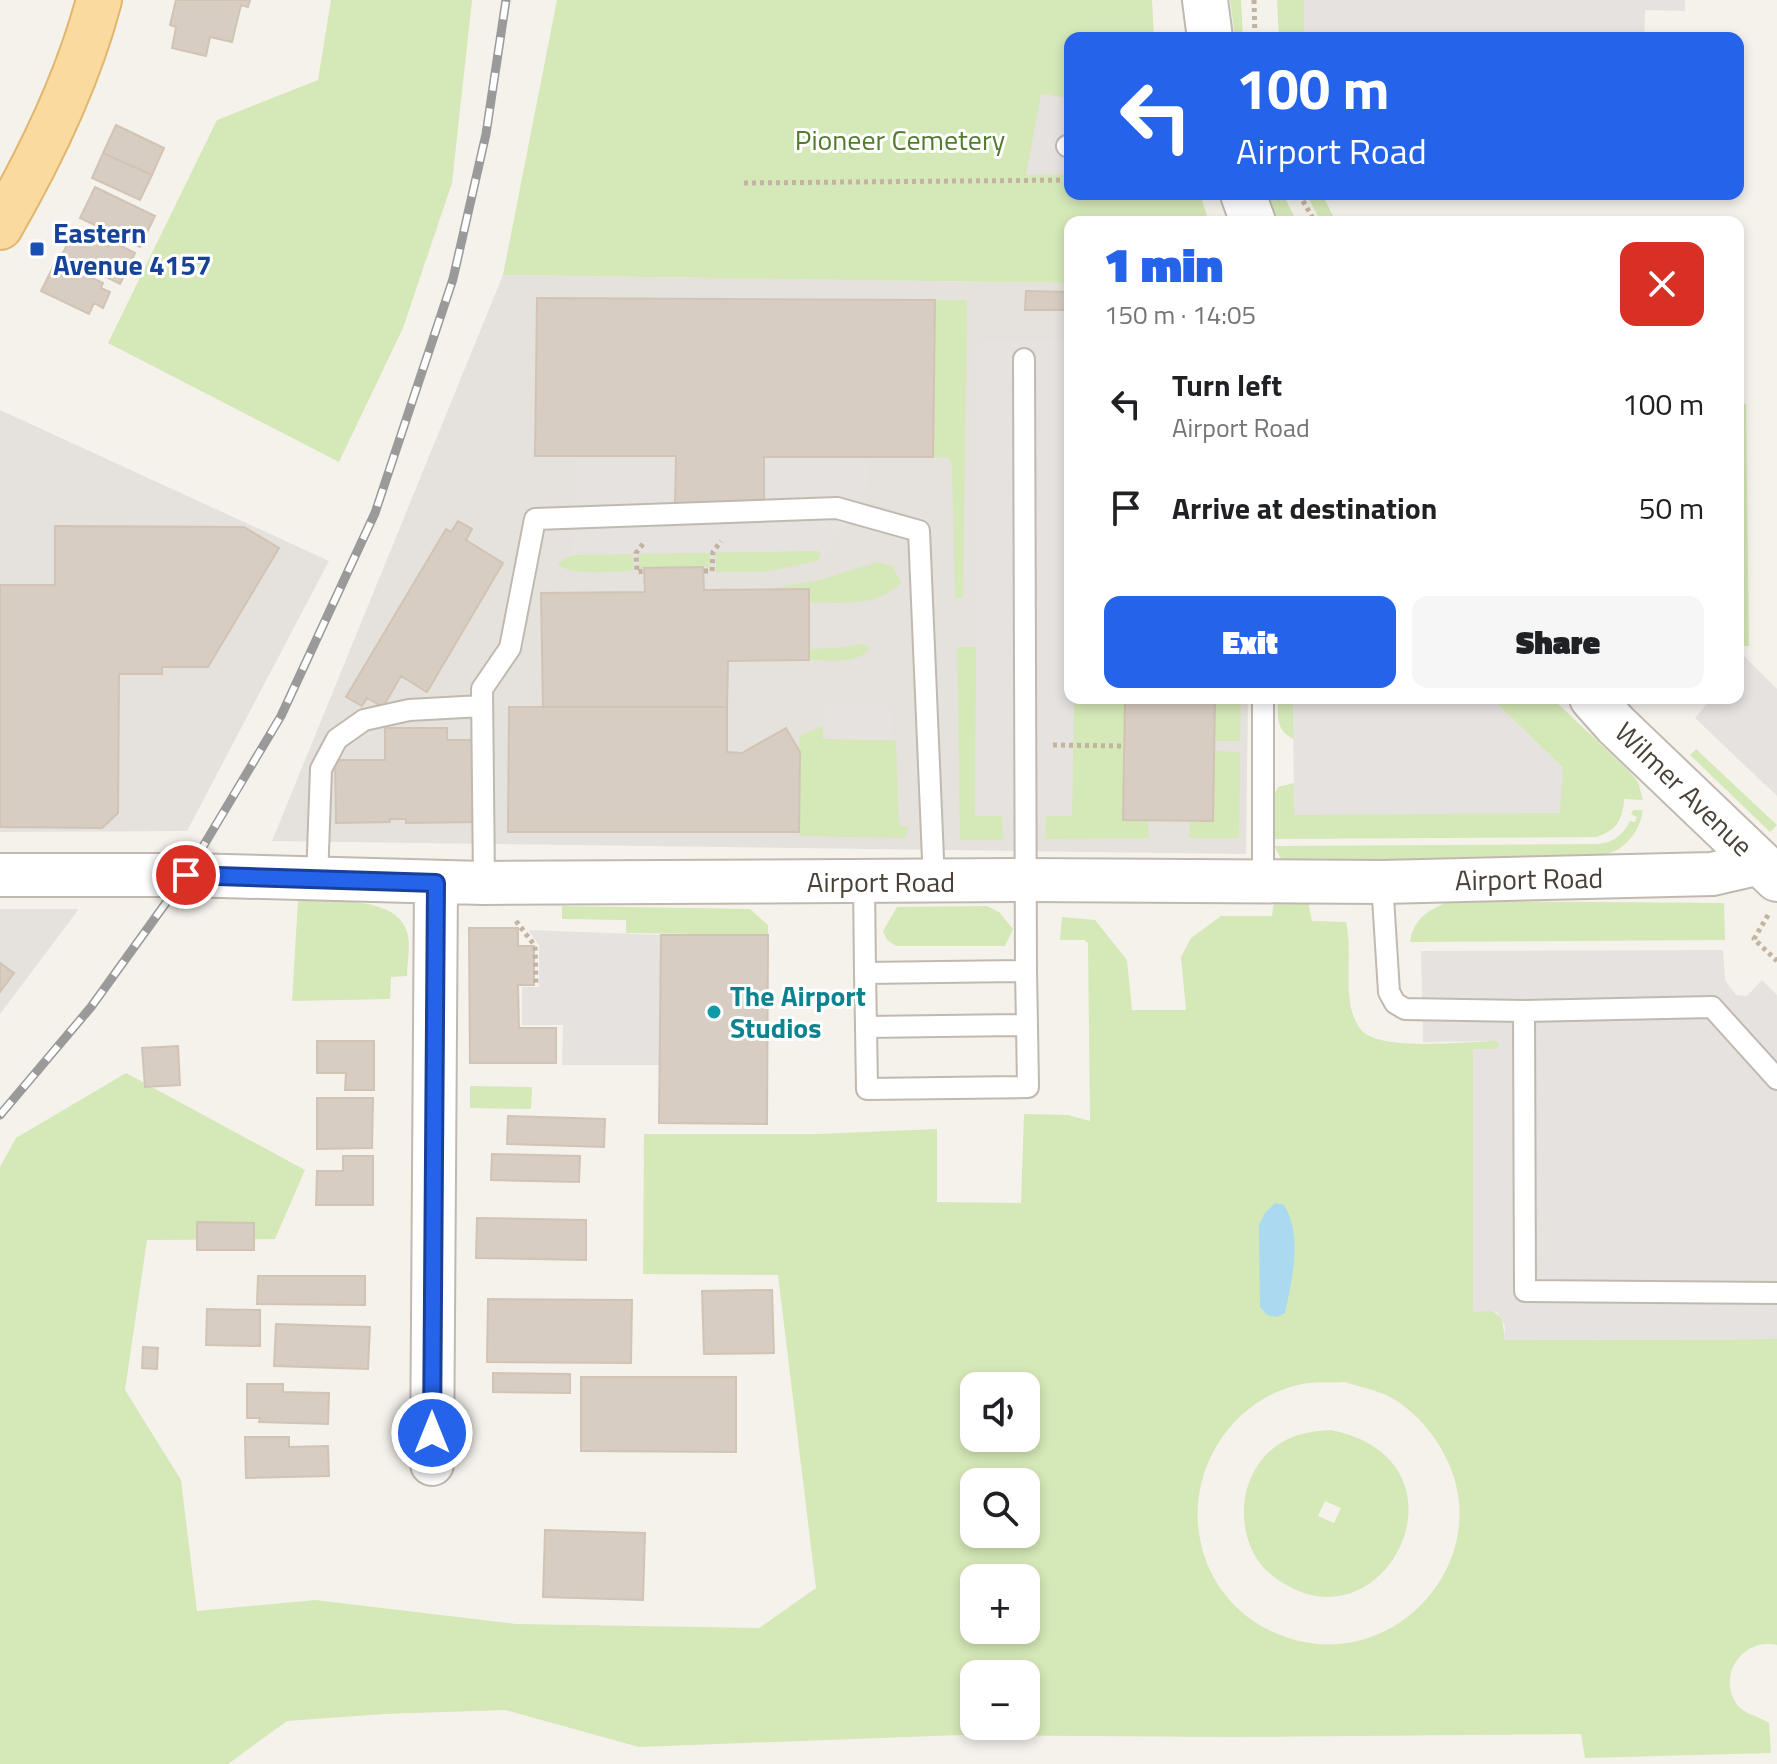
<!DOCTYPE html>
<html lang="en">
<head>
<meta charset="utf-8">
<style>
	:root { --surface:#fff; --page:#f6f6f6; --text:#202124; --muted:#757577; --accent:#2563eb }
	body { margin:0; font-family:"Titillium Web",sans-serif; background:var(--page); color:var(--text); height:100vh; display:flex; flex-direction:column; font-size:30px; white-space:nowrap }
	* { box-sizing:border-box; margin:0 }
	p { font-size:26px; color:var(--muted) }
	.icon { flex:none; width:44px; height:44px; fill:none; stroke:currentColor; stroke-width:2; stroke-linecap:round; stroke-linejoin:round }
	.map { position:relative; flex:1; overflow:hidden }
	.details { position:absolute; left:1064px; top:216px; width:680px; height:488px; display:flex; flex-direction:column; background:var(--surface); border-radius:16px; box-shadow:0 4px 12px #0003 }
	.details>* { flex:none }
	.banner { position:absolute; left:1064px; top:32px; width:680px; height:168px; border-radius:16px; box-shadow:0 4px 12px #0003; background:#2563eb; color:#fff; overflow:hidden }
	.buttons { position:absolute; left:960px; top:1372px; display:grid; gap:16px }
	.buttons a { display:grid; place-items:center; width:80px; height:80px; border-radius:16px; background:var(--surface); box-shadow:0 4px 12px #0003; font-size:40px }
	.pin { position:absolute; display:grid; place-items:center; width:68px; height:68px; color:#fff; margin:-34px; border:4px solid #fff; border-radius:50%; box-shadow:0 2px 8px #0007 }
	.me { position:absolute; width:88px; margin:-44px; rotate:0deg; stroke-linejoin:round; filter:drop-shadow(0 0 6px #0008) }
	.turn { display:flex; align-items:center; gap:28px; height:168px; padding:0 40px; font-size:36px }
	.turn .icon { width:104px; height:104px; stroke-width:2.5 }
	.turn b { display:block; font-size:56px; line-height:68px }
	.round { display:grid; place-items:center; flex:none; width:84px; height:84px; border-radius:16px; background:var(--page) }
	.headline { display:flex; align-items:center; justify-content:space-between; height:136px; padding:0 40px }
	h1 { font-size:48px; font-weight:800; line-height:60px; color:var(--accent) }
	.action { display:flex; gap:16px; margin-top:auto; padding:16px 40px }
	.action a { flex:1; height:92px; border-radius:16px; background:var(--accent); color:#fff; font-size:32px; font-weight:800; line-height:92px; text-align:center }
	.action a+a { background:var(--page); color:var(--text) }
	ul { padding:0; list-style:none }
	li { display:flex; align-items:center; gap:24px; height:104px; padding:0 40px }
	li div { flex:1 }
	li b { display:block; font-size:30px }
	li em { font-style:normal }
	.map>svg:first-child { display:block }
	.industrial { fill:#e5e1dd }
	.green { fill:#d5e8b7; fill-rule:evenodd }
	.parking { fill:#e5e2e0 }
	.water { fill:#abd9ef }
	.building { fill:#d7cdc2; stroke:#d2c4b5; stroke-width:2 }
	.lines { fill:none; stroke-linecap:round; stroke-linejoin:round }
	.service-casing { stroke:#c1b9af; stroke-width:24 }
	.minor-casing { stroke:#c1b9af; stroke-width:46 }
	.tertiary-casing { stroke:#c1b9af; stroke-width:48 }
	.primary-casing { stroke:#e1b66e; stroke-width:48 }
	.path { stroke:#c2b4a0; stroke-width:5; stroke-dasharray:4 4; stroke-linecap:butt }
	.service { stroke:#fff; stroke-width:20 }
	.minor { stroke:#fff; stroke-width:42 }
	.tertiary { stroke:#fff; stroke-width:44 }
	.primary { stroke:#fbda9f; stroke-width:44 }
	.rail-casing { stroke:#9a9a9a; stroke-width:9 }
	.rail { stroke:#fff; stroke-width:6; stroke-dasharray:18; stroke-linecap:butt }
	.route-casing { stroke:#184099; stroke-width:20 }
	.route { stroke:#2563eb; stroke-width:14 }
	.transit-dot { fill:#1a4fb4; stroke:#fff; stroke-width:3 }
	.culture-dot { fill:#0f9aa8; stroke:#fff; stroke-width:3 }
	.labels { text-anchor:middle; stroke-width:6; stroke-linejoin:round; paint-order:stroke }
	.park-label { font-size:28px; fill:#517c2d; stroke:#fff }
	.transit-label { font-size:28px; font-weight:bold; fill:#164399; stroke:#fff; text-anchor:start }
	.street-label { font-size:28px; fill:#4a4239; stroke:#fff }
	.culture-label { font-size:28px; font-weight:bold; fill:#0d838f; stroke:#fff; text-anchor:start }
</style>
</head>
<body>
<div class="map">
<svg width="1777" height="1764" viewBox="0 0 1777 1764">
	<rect width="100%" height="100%" fill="#f5f2ec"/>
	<path class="industrial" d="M503 275 1070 283V698H1248L1246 854 272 841Z
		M0 410 329 561 187 831 0 832Z
		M0 909H79L0 1014Z"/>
	<path class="green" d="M331 0H472L452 183 403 328 339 462 108 343 217 120 318 80Z
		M557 0H1152L1154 38H1070V194H1200L1209 222H1070V283L503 275Z
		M1230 0H1241L1243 38H1235Z
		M1277 0H1304V34H1326V38H1279Z
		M1268 194H1283L1297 222H1279Z
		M1306 194H1322L1336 222H1321Z
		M935 300H967L963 598H955L952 464 948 458 933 457Z
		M1738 401 1746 404 1749 646H1738Z
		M716 551H818L821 553 818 561 764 572H716Z
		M639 552H710V567L639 568Z
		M633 553V571C612 571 577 577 558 565 569 548 613 553 633 553Z
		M878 562 892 566 901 582C878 608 840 602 809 603L808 589H769L820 580Z
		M860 644 867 646 869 650C854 665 828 660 809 660V649L839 648Z
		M957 647H976L975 815 1002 816 1003 840H960Z
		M1074 698H1125L1123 819 1148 820 1149 838 1045 839 1046 816H1072Z
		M1215 698H1241L1240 741H1214Z
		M1278 698H1293L1294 739C1275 730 1278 717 1278 698Z
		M1491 698H1552L1630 772 1638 782 1643 800 1624 799C1623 820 1616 831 1596 837L1273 839 1271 801 1278 787 1294 783V815L1563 768Z
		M823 726V739L892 740 896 742 899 825 908 827 906 838 799 836V736Z
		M1696 749 1777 825 1770 832 1690 755Z
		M1214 751 1240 752 1239 838H1189L1190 820Z
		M1633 810H1643C1640 827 1632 841 1617 850 1591 863 1524 861 1494 861 1424 862 1354 863 1284 864L1274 846 1599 844C1614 842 1623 835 1630 821L1635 822 1637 817 1631 814Z
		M298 901C328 902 396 894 407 932 411 944 407 963 407 976L391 977 390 999 292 1001Z
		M1450 901 1724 903 1725 940 1410 942C1414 917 1429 910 1450 901Z
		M1274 902H1308L1312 921 1346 922C1352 949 1346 976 1350 1002 1351 1012 1356 1024 1362 1031 1384 1052 1466 1041 1497 1041L1500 1044 1497 1049H1474L1493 1311 1502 1318 1505 1340 1777 1339V1645C1744 1637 1717 1674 1736 1703 1744 1715 1757 1715 1769 1723L1771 1753 1585 1758 1581 1734 1232 1737 960 1735 639 1747 505 1710 384 1714 287 1721 228 1764H0V1167L16 1138 126 1073 305 1170 275 1239 147 1240 125 1390 181 1480 197 1611 315 1600 516 1624 759 1628 816 1588 778 1275 643 1274 644 1134H817L937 1129V1202L1021 1203 1024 1114 1068 1115 1090 1121 1088 943 1084 940H1060L1062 917 1095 920 1127 960 1132 1010H1186L1181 957 1191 938 1221 916H1272ZM1345 1382C1359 1387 1373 1389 1386 1395 1406 1404 1423 1422 1435 1439 1514 1552 1387 1693 1265 1628 1231 1610 1207 1577 1200 1539 1186 1468 1235 1393 1309 1383 1321 1382 1333 1383 1345 1382ZM974 1386H1026V1438H974ZM974 1482H1026V1534H974ZM974 1578H1026V1630H974ZM974 1674H1026V1726H974Z
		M562 906 750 909 768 925V935L626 933V920L562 919Z
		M987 906 999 912 1013 929 1005 946H896L887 940 883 931 897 907Z
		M470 1086 532 1087 531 1109 470 1108Z
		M1331 1430C1474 1459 1394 1636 1294 1589 1280 1582 1266 1573 1257 1559 1233 1521 1242 1464 1284 1441 1299 1433 1314 1431 1331 1430ZM1325 1501 1341 1508 1334 1523 1318 1516Z"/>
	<path class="parking" d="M1304 0H1685V11L1645 10 1644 38H1326L1325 34H1304Z
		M1041 94 1070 98V174L1026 175Z
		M978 341H1070V435H1066V476H1070V698H1074L1072 816H975Z
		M576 456H676V503H764V457H868V482L847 524 823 555 818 551 571 555Z
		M1738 650 1777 689V796L1695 718 1712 698H1738Z
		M1293 698H1491L1563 768 1560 813 1294 815Z
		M824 705 893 706 892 740 823 739Z
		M528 930 661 935 660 1065H562L563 1025H522V987H539V945Z
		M1723 950 1725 980 1736 995 1747 996 1762 980 1777 995V1339L1504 1340 1505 1326 1498 1313 1493 1311 1473 1312V1049H1497L1500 1044 1496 1041 1423 1042 1421 951Z"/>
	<path class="water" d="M1275 1203 1284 1205C1303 1236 1292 1280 1285 1313L1277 1317 1267 1315 1260 1307 1259 1225 1264 1214Z"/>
	<path class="building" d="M176 0H250L248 7 241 5 232 42 210 37 206 56 172 48 176 27 170 25Z
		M116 125 164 148 152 175 103 153Z
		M103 153 152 175 140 200 92 178Z
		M95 187 155 216 140 247 80 218Z
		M74 230 109 247 111 241 135 253 120 284 62 255Z
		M56 261 103 283 101 288 110 292 103 308 94 303 89 314 41 291Z
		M1026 291 1070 292V310H1025Z
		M537 298 935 300 933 457H764V503H675L676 456H535Z
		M1066 435H1070V476H1066Z
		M458 521 472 529 466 540 503 563 427 692 401 676 383 707 367 698 362 706 346 697 446 529 451 532Z
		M55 526 244 527 279 548 208 667H162V674H119L118 813 102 828 0 827V585H55Z
		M703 567 704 590 809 589V660L728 661 727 707H543L541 593 645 592 644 568Z
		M1125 698H1215L1213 821 1123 820Z
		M509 707H727V752L742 753 786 728 800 752 799 832H508Z
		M385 728H447V740H473L474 822 406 823V819H390V822L336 823 335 760H385Z
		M469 928H518V946H534V985H518L519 1028H556V1063H470Z
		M661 935H768L767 1124 659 1123Z
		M0 963 14 973 0 992Z
		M317 1041H374V1090H345L346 1073H317Z
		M178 1046 180 1085 145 1087 142 1048Z
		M317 1098H373L372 1148 317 1149Z
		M508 1116 605 1119 604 1147 507 1144Z
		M492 1154 580 1156 579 1182 491 1180Z
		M343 1156H373V1205H316L317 1171H343Z
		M477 1218 586 1220V1260L476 1258Z
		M197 1222 254 1223V1250H197Z
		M258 1276H365V1305L257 1304Z
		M772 1290 774 1353 704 1354 702 1291Z
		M488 1299 632 1300 631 1363 487 1362Z
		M207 1309 260 1310V1346L206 1345Z
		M276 1324 370 1327 368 1369 274 1366Z
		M143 1347 158 1348 157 1369 142 1368Z
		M493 1373 570 1374V1393L493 1392Z
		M581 1377H736V1452L581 1451Z
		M247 1384H283V1392L329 1393 328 1424 259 1422 260 1418H247Z
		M245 1437H289V1447L328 1446 329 1476 246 1478Z
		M545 1530 645 1533 643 1600 543 1597Z"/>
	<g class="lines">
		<defs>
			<path id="service" d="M1067 146 1070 145
				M317 879 321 769 337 739 364 720 409 710 482 706
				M1263 882V698
				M1382 882 1389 992 1395 1003 1405 1009 1524 1011 1712 1007 1777 1079
				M484 883 482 689 510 648 535 519 837 508 919 531 934 882
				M864 883 865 973 1026 971 1024 359
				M865 973 866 1027 1027 1025 1026 971
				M1524 1011 1525 1291 1777 1293
				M866 1027 867 1089 1028 1087 1027 1025"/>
			<path id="minor" d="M0 875H186L484 883 1025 880 1382 882 1712 874 1760 863
				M432 1464 436 883"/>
			<path id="tertiary" d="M1205 0 1210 38
				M1243 194 1253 222
				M1592 698 1616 725 1777 879"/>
			<path id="primary" d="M0 227C41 156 78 80 99 0"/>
		</defs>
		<use href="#service" class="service-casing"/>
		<use href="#minor" class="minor-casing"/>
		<use href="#tertiary" class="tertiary-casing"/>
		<use href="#primary" class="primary-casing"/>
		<path class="path" d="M1254 0 1255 38
			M744 183 1070 180
			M1299 194 1315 222
			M643 544 636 553 637 572 644 571
			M704 571H712L713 552 721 541
			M1053 745 1124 746
			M1768 915 1754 939 1777 961
			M516 921 535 946 536 985"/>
		<use href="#service" class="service"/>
		<use href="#minor" class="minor"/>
		<use href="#tertiary" class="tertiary"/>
		<use href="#primary" class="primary"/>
		<defs>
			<path id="rail" d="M0 1115 91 1007 186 875 281 716 375 513 453 279 486 134 506 0"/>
		</defs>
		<use href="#rail" class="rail-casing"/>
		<use href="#rail" class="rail"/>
	</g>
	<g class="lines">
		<defs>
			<path id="route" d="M186 875 436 883 432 1433"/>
		</defs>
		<use href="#route" class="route-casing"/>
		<use href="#route" class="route"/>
	</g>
	<rect class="transit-dot" x="29" y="241" width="16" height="16" rx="4"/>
	<circle class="culture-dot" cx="714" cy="1012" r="8"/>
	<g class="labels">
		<g class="park-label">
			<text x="900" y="150">Pioneer Cemetery</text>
		</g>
		<g class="transit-label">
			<text x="53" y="243">Eastern<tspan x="53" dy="32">Avenue 4157</tspan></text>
		</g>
		<g class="street-label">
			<text transform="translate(1684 789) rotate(44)" y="10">Wilmer Avenue</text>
			<text transform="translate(1529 879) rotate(-1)" y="10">Airport Road</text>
			<text x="881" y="892">Airport Road</text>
		</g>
		<g class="culture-label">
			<text x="730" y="1006">The Airport<tspan x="730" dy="32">Studios</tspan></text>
		</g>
	</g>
</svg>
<div class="buttons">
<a><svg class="icon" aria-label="sound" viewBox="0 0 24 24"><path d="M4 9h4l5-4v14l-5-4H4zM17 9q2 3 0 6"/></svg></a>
<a><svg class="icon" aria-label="search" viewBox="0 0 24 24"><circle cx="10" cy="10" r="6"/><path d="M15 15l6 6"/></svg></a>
<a>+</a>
<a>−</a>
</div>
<div class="pin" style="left:186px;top:875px;background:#d93025"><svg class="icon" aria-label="arrive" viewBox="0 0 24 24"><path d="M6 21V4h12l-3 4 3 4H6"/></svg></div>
<svg class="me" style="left:432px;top:1433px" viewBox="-20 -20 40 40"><circle r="17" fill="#2563eb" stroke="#fff" stroke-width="3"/><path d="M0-11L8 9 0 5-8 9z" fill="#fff"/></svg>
<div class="banner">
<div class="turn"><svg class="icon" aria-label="left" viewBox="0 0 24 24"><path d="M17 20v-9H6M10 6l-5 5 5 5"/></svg><div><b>100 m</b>Airport Road</div></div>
</div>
<section class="details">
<div class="headline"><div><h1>1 min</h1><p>150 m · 14:05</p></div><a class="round" style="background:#d93025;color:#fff"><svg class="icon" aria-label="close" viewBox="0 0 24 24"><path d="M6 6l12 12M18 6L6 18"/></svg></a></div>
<ul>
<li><svg class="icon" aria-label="left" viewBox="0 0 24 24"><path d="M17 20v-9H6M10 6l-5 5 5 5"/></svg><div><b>Turn left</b><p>Airport Road</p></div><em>100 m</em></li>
<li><svg class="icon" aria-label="arrive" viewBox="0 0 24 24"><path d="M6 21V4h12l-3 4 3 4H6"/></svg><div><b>Arrive at destination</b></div><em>50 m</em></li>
</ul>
<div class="action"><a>Exit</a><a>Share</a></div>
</section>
</div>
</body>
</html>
